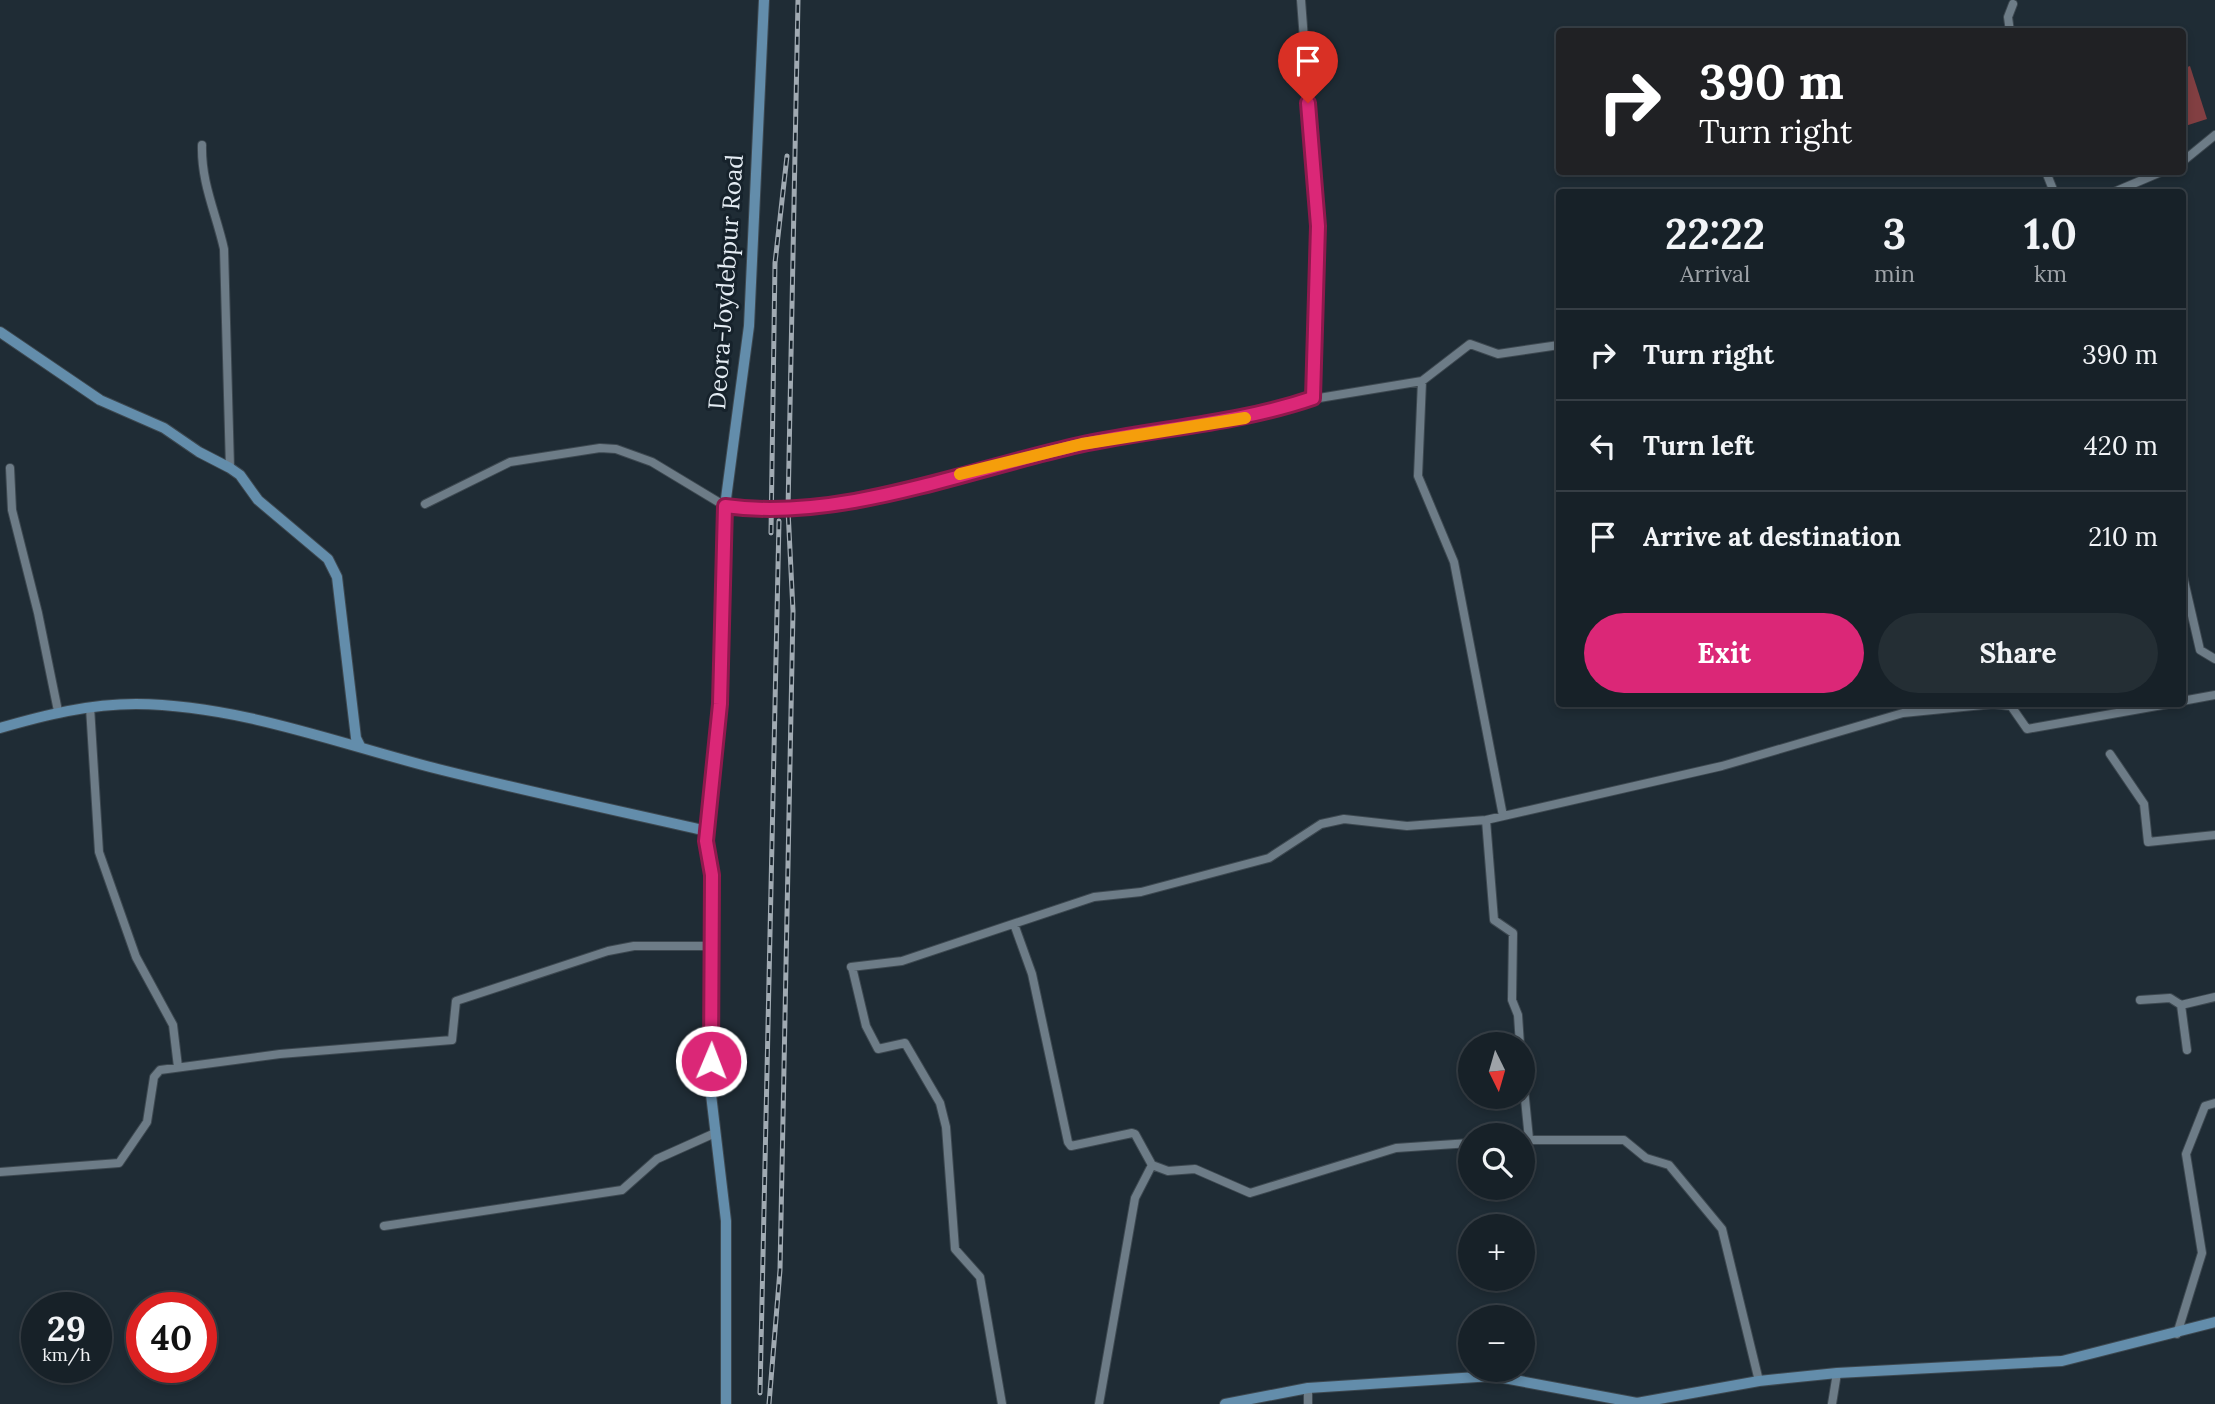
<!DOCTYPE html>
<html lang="en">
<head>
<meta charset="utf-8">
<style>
	:root { --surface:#172128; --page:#242e34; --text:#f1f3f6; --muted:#9ea3a8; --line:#363e45; --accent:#db2777 }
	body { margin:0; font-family:Lora,serif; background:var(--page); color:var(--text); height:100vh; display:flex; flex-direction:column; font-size:26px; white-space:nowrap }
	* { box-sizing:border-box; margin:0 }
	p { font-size:23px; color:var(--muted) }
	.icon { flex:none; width:38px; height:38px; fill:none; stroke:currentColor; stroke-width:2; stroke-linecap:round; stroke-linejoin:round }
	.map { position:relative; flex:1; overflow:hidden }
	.sheet { position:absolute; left:1556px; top:189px; width:630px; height:518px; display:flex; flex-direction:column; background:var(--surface); border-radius:7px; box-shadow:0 4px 10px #0003,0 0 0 2px var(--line) }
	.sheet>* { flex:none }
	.guide { position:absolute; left:1556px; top:28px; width:630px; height:147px; border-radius:7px; box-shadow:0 4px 10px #0003,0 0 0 2px var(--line); background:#202124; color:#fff; overflow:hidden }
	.needle { width:46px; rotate:175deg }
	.tools { position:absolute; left:1458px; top:1032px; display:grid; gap:14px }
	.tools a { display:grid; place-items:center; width:77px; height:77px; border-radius:50%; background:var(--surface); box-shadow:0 4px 10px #0003,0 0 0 2px var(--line); font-size:35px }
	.speed { position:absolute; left:21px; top:1292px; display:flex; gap:14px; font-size:35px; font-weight:700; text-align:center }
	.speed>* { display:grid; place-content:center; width:91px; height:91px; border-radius:50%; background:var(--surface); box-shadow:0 4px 10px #0003,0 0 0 2px var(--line); line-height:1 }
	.speed small { font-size:18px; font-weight:400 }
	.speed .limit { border:10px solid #d22; background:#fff; color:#111 }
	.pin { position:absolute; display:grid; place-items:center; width:60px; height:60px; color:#fff; margin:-72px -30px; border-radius:50% 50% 50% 0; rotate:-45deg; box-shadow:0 0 7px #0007 }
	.pin .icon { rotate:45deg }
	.me { position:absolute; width:77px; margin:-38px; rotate:1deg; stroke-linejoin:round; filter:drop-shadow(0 0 5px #0008) }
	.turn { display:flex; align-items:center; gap:24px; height:147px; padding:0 28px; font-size:32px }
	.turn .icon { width:91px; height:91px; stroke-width:2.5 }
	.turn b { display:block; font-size:49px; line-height:60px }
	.eta { display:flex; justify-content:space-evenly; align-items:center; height:119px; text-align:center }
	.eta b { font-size:42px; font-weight:800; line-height:49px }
	.action { display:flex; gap:14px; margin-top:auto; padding:14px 28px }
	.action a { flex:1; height:80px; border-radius:42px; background:var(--accent); color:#fff; font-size:28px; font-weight:800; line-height:80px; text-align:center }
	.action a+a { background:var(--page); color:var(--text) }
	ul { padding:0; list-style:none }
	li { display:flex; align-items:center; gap:21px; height:91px; padding:0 28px; border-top:2px solid var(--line) }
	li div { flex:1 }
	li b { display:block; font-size:26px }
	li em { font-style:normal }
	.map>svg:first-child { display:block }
	.water { fill:#823f42 }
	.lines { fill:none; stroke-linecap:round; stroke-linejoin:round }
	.street-casing { stroke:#3d4850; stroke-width:10 }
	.secondary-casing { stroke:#3d4850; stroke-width:12 }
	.street { stroke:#6d7c87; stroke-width:8 }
	.secondary { stroke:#638dab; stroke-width:10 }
	.rail-casing { stroke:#a0aab2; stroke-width:5 }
	.rail { stroke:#16222b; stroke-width:2.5; stroke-dasharray:8; stroke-linecap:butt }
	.route-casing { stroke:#8e194d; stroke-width:18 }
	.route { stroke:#db2777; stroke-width:12 }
	.slow { stroke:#f59e0b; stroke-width:12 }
	.labels { text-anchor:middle; stroke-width:6; stroke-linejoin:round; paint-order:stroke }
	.street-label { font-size:24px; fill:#e4ecf3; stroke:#16222b }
</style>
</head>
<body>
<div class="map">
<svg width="2215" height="1404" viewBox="0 0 2215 1404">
	<rect width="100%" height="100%" fill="#1f2c35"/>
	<path class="water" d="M2190 66 2207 119 2182 127V69Z"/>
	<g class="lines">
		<defs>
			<path id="street" d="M1301 0 1318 226 1313 399
				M2010 32 2008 17 2013 4
				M202 145C201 183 216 213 224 249L230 468
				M2182 162 2215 135
				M2046 172 2054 192
				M2114 192 2161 172
				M1422 381 1418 476 1454 562 1503 816
				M10 468 12 510 38 613 58 711
				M425 504 510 462 600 448 616 449 652 462 725 506 788 510 896 492 1082 444 1268 414 1313 399 1422 381 1470 344 1498 354 1559 345
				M2182 572 2200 650 2215 659
				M2182 701 2215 695
				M90 707 99 852 136 957 173 1025 178 1067
				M2110 754 2144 804 2148 842 2215 835
				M1486 820 1494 920 1513 933 1512 1000 1518 1015 1520 1045
				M1014 924 1032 974 1068 1142 1071 1146 1132 1133 1135 1134 1152 1165 1168 1171 1195 1169 1250 1193 1396 1148 1470 1143
				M851 967 902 961 1094 897 1141 892 1269 858 1321 824 1344 819 1407 826 1486 820 1722 766 1903 713 1993 704 2011 706 2027 729 2168 704
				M852 967 866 1026 878 1049 905 1043 940 1103 946 1127 955 1249 980 1277 1002 1404
				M2140 1000 2170 998 2181 1005 2187 1050
				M2181 1005 2215 997
				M1522 1069 1529 1139
				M1522 1140H1624L1646 1158 1669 1165 1722 1229 1759 1381
				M0 1172 119 1163 147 1122 154 1077 160 1070 280 1054 452 1040 456 1001 608 951 634 946H712
				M384 1226 622 1190 657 1159 715 1133
				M2177 1334 2202 1253 2186 1154 2205 1106 2215 1103
				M1099 1404 1135 1198 1152 1165
				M1308 1404V1388
				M1832 1404 1837 1373"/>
			<path id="secondary" d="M0 332 100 400 164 428 199 452 230 468 240 475 258 500 328 559 337 577 356 738 360 746
				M0 728C45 715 89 704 136 704 241 705 342 745 442 770 530 792 619 811 707 831
				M726 1404V1221L710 1086 712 875 707 841 720 703 725 506 749 326 764 0
				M1225 1404 1308 1388 1493 1376 1637 1403 1759 1381 1837 1373 2062 1361 2215 1322"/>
		</defs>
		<use href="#street" class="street-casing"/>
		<use href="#secondary" class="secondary-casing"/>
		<use href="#street" class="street"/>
		<use href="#secondary" class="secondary"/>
		<defs>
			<path id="rail" d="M771 533 775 263 787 156
				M760 1393 779 521
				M769 1404 780 1270 793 611 788 510 798 0"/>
		</defs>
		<use href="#rail" class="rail-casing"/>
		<use href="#rail" class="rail"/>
	</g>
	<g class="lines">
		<defs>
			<path id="route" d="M711 1061 712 875 706 841 720 704 725 506C840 522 966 470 1079 445 1157 428 1237 424 1313 398L1318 226 1308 103"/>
		</defs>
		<use href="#route" class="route-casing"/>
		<use href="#route" class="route"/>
		<path class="slow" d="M960 474 1082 444 1245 418"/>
	</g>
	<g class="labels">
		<g class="street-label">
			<text transform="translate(726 282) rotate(-86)" y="8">Deora-Joydebpur Road</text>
		</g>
	</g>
</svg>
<div class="tools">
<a><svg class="needle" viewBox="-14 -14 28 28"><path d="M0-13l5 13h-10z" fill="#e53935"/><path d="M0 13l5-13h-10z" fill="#9ea3a8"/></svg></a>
<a><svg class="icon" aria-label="search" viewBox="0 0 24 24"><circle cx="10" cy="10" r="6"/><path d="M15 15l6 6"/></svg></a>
<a>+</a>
<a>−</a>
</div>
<div class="speed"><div>29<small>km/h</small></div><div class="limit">40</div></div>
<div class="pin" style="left:1308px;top:103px;background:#d93025"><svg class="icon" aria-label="arrive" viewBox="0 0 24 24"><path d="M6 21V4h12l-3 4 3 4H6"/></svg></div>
<svg class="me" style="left:711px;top:1061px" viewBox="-20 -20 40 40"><circle r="17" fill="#db2777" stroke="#fff" stroke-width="3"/><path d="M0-11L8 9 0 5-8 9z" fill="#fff"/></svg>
<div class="guide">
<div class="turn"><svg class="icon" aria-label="right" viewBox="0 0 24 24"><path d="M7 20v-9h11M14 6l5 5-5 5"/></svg><div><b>390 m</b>Turn right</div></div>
</div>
<section class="sheet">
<div class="eta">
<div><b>22:22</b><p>Arrival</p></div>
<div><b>3</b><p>min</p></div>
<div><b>1.0</b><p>km</p></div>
</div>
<ul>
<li><svg class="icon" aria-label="right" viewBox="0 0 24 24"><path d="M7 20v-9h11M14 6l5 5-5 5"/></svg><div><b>Turn right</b></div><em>390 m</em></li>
<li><svg class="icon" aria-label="left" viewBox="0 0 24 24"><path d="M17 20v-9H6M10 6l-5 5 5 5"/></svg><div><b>Turn left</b></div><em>420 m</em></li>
<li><svg class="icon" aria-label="arrive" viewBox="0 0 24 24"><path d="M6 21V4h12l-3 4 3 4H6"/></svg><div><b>Arrive at destination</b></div><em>210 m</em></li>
</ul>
<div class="action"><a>Exit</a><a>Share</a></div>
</section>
</div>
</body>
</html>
